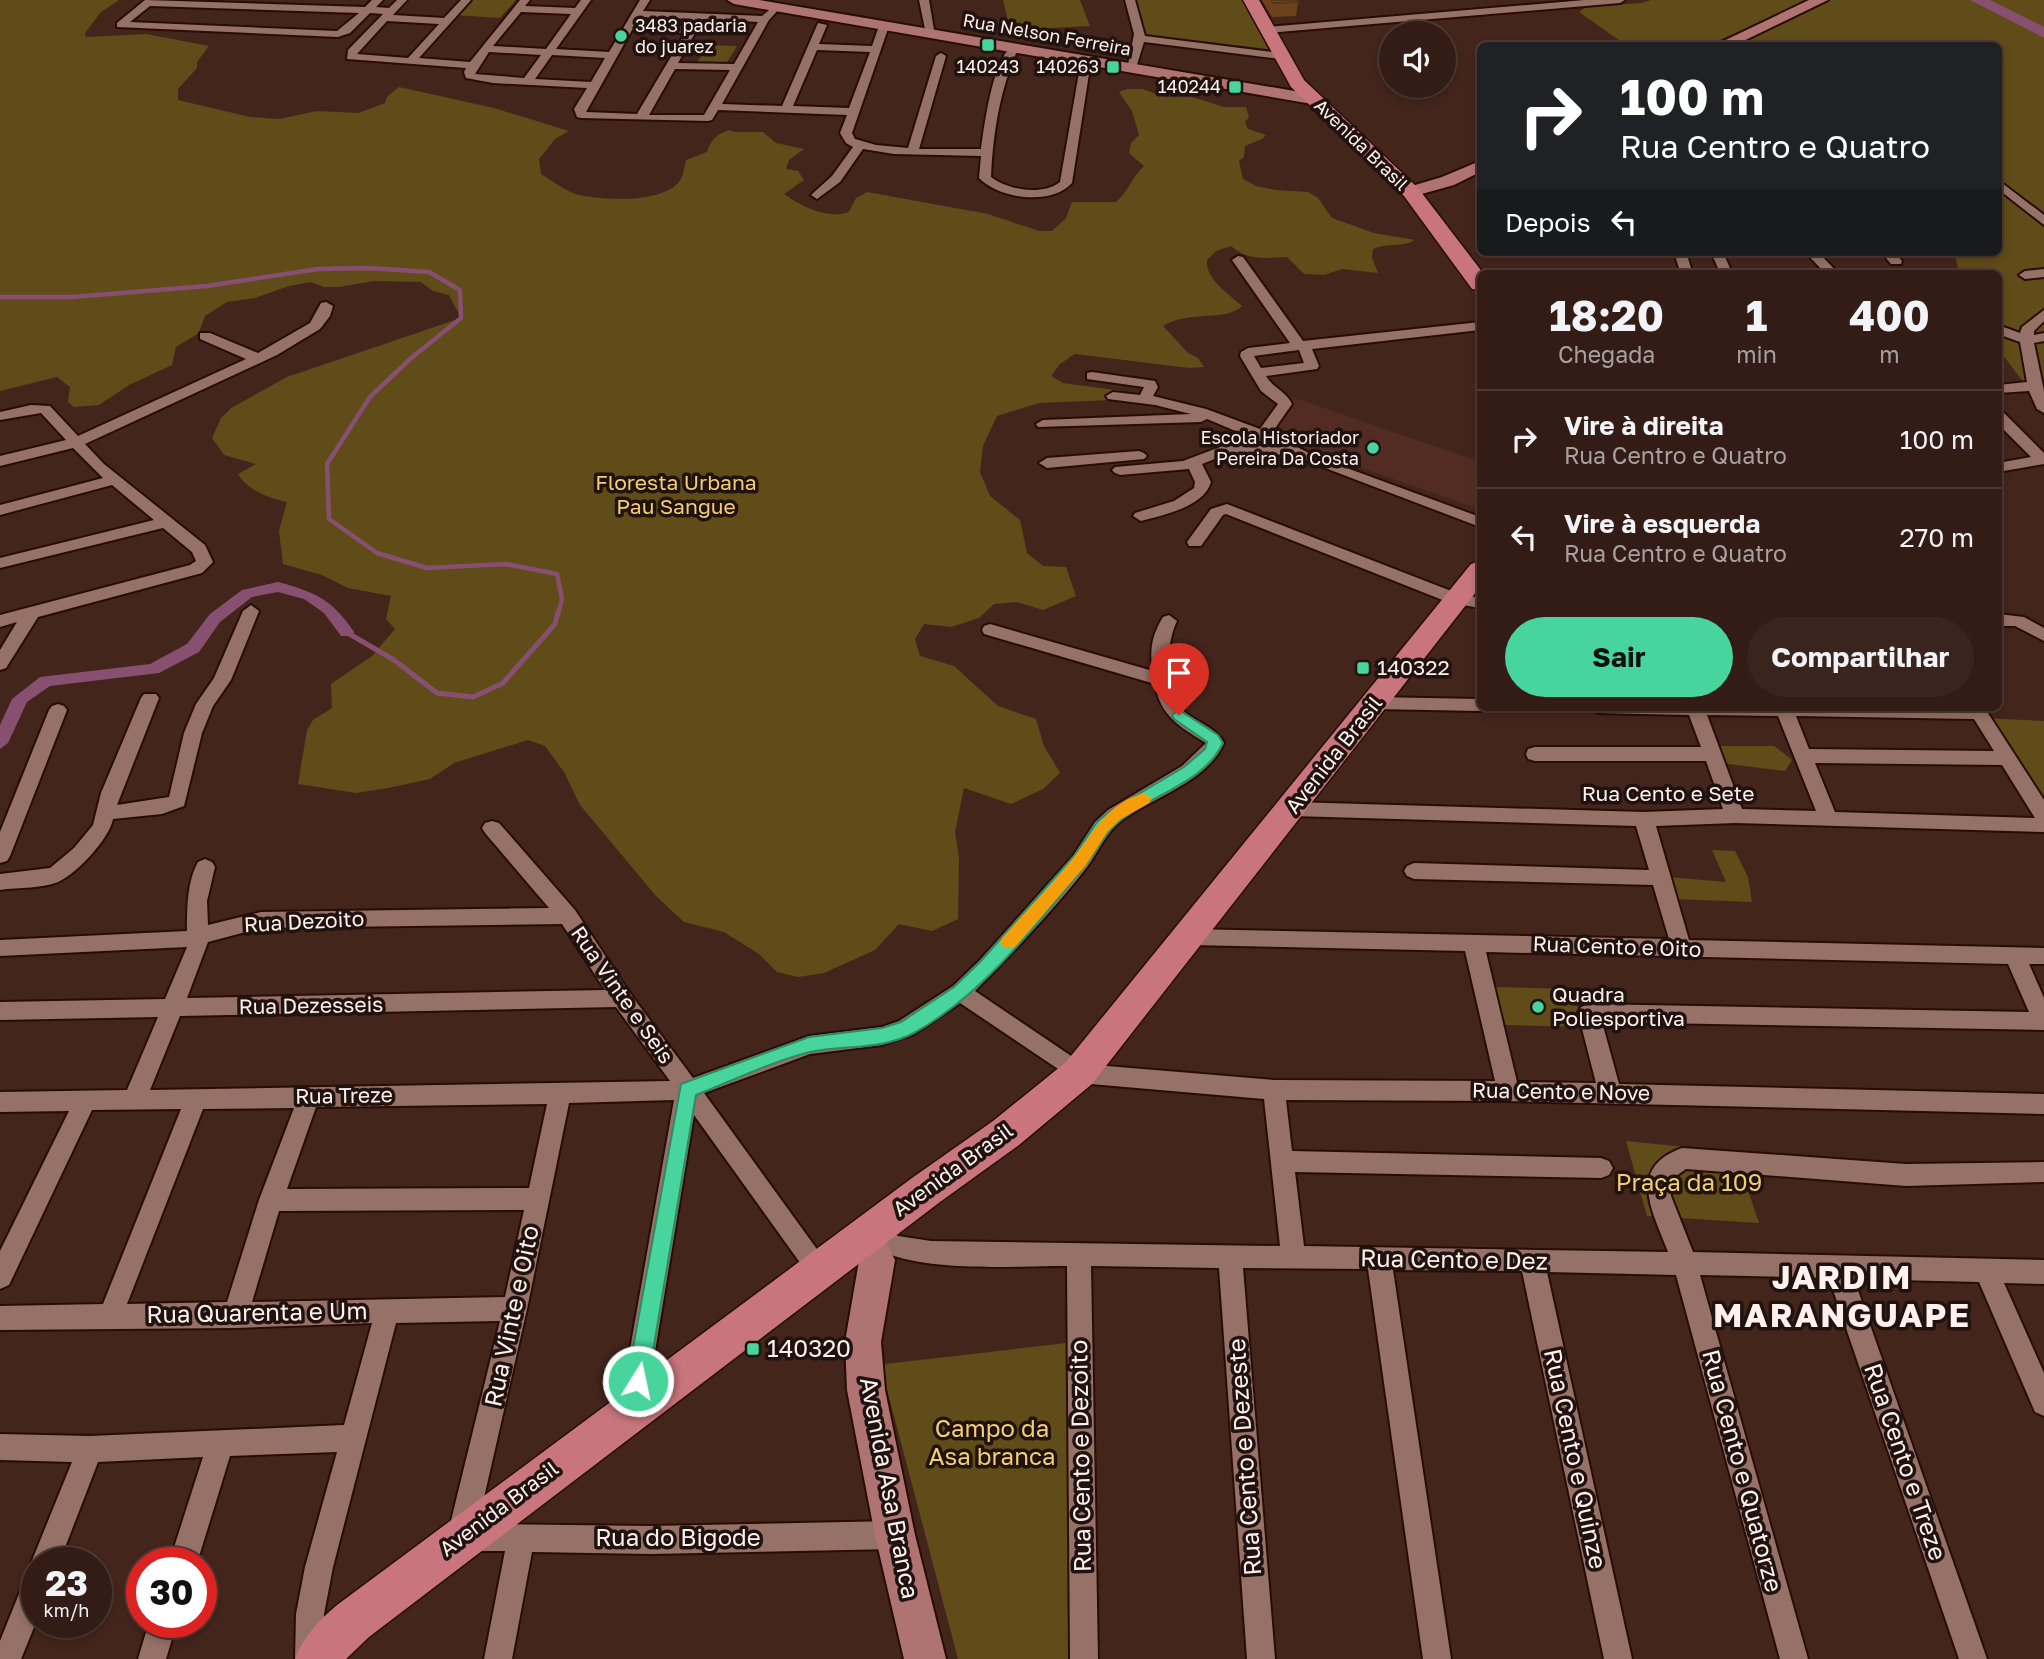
<!DOCTYPE html>
<html lang="pt">
<head>
<meta charset="utf-8">
<style>
	:root { --surface:#321c15; --page:#3a251e; --text:#f1f3f6; --muted:#a8a1a0; --line:#4d3a34; --accent:#48d49d }
	body { margin:0; font-family:"Golos Text",sans-serif; background:var(--page); color:var(--text); height:100vh; display:flex; flex-direction:column; font-size:26px; white-space:nowrap }
	* { box-sizing:border-box; margin:0 }
	p { font-size:23px; color:var(--muted) }
	.icon { flex:none; width:38px; height:38px; fill:none; stroke:currentColor; stroke-width:2; stroke-linecap:round; stroke-linejoin:round }
	.map { position:relative; flex:1; overflow:hidden }
	.side { position:absolute; left:1477px; top:270px; width:525px; height:441px; display:flex; flex-direction:column; background:var(--surface); border-radius:10px; box-shadow:0 4px 10px #0003,0 0 0 2px var(--line) }
	.side>* { flex:none }
	.banner { position:absolute; left:1477px; top:42px; width:525px; height:214px; border-radius:10px; box-shadow:0 4px 10px #0003,0 0 0 2px var(--line); background:#202124; color:#fff; overflow:hidden }
	.fabs { position:absolute; left:1379px; top:21px; display:grid; gap:14px }
	.fabs a { display:grid; place-items:center; width:77px; height:77px; border-radius:50%; background:var(--surface); box-shadow:0 4px 10px #0003,0 0 0 2px var(--line); font-size:35px }
	.speed { position:absolute; left:21px; top:1547px; display:flex; gap:14px; font-size:35px; font-weight:700; text-align:center }
	.speed>* { display:grid; place-content:center; width:91px; height:91px; border-radius:50%; background:var(--surface); box-shadow:0 4px 10px #0003,0 0 0 2px var(--line); line-height:1 }
	.speed small { font-size:18px; font-weight:400 }
	.speed .limit { border:10px solid #d22; background:#fff; color:#111 }
	.pin { position:absolute; display:grid; place-items:center; width:60px; height:60px; color:#fff; margin:-72px -30px; border-radius:50% 50% 50% 0; rotate:-45deg; box-shadow:0 0 7px #0007 }
	.pin .icon { rotate:45deg }
	.me { position:absolute; width:77px; margin:-38px; rotate:10deg; stroke-linejoin:round; filter:drop-shadow(0 0 5px #0008) }
	.turn { display:flex; align-items:center; gap:24px; height:147px; padding:0 28px; font-size:32px }
	.turn .icon { width:91px; height:91px; stroke-width:2.5 }
	.turn b { display:block; font-size:49px; line-height:60px }
	.then { display:flex; align-items:center; height:66px; padding:0 28px; background:#0003; gap:14px; font-size:26px }
	.eta { display:flex; justify-content:space-evenly; align-items:center; height:119px; text-align:center }
	.eta b { font-size:42px; font-weight:700; line-height:49px }
	.primary-button { display:flex; gap:14px; margin-top:auto; padding:14px 28px }
	.primary-button a { flex:1; height:80px; border-radius:42px; background:var(--accent); color:#111; font-size:28px; font-weight:700; line-height:80px; text-align:center }
	.primary-button a+a { background:var(--page); color:var(--text) }
	ul { padding:0; list-style:none }
	li { display:flex; align-items:center; gap:21px; height:98px; padding:0 28px; border-top:2px solid var(--line) }
	li div { flex:1 }
	li b { display:block; font-size:26px }
	li em { font-style:normal }
	.map>svg:first-child { display:block }
	.built { fill:#522c22 }
	.green { fill:#604c18 }
	.lines { fill:none; stroke-linecap:round; stroke-linejoin:round }
	.stream-far1 { stroke:#874f70; stroke-width:4.5 }
	.stream { stroke:#874f70; stroke-width:5 }
	.canal { fill:#874f70; fill-rule:evenodd }
	.river { fill:#874f70; fill-rule:evenodd }
	.street-casing { stroke:#280d06; stroke-width:4 }
	.secondary-casing { stroke:#280d06; stroke-width:4 }
	.primary-casing { stroke:#280d06; stroke-width:3 }
	.street { fill:#967167; fill-rule:evenodd }
	.secondary { fill:#af7372; fill-rule:evenodd }
	.primary { fill:#c8757d; fill-rule:evenodd }
	.wall { fill:#6b421c }
	.building { fill:#7c4d21; stroke:#573617; stroke-width:2 }
	.route { fill:#48d49d; stroke:#2f8a66; stroke-width:2 }
	.slow { fill:#f59e0b }
	.poi-dot { fill:#48d49d; stroke:#20120e; stroke-width:2.5 }
	.labels { text-anchor:middle; stroke-width:7; stroke-linejoin:round; paint-order:stroke }
	.far-poi-label { font-size:18px; fill:#fdf0ed; stroke:#20120e; text-anchor:end }
	.far-street-label { font-size:18px; fill:#fdf0ed; stroke:#20120e }
	.park-label { font-size:21px; fill:#f3cd73; stroke:#20120e }
	.poi-label { font-size:21px; fill:#fdf0ed; stroke:#20120e; text-anchor:start }
	.street-label { font-size:21px; fill:#fdf0ed; stroke:#20120e }
	.near-park-label { font-size:24px; fill:#f3cd73; stroke:#20120e }
	.near-street-label { font-size:24px; fill:#fdf0ed; stroke:#20120e }
	.near-poi-label { font-size:24px; fill:#fdf0ed; stroke:#20120e; text-anchor:start }
	.near-district-label { font-size:33px; font-weight:bold; letter-spacing:2px; fill:#fdf0ed; stroke:#20120e }
</style>
</head>
<body>
<div class="map">
<svg width="2044" height="1659" viewBox="0 0 2044 1659">
	<rect width="100%" height="100%" fill="#43251c"/>
	<path class="built" d="M1289 396 1480 462V501L1473 507 1266 434 1267 427Z"/>
	<path class="green" d="M0 0H119L101 12 85 33 86 37 146 34 209 46 197 62V68L178 89V100L250 117 279 119 317 111 358 113 385 103 387 97 399 87 494 108 569 131 555 139 539 159 541 174C552 181 567 192 579 195 605 200 655 203 676 185 683 180 684 169 686 160L707 152C711 139 717 134 730 130L734 132H763L776 143 804 149 789 160 786 169 798 171 804 180 784 194C801 206 828 220 849 212L856 198 867 192 988 214 1039 231H1052L1066 218 1072 202H1116C1129 191 1131 178 1144 166L1129 153 1131 143 1139 135 1132 111 1119 92 1127 89H1142L1165 97H1192L1224 107H1246L1249 117 1245 122 1248 129 1266 135 1262 139 1245 146 1244 157 1239 161 1243 179 1256 186 1276 190 1308 192 1318 198 1332 218 1374 233 1415 240C1402 248 1388 242 1373 249L1372 258 1378 273 1342 269 1324 275 1304 274 1287 257C1265 258 1248 261 1231 246L1216 251 1207 260C1205 279 1229 294 1242 306 1226 322 1188 310 1163 326L1188 353 1198 358 1204 367 1189 368 1075 354 1060 364 1051 376 1063 383 1122 391 1111 400 1039 403 997 416 983 446 980 472 990 496 1020 520 1027 553 1043 566 1066 567 1076 596 1043 610 1017 602 994 604 979 618 951 627 924 624 915 639 920 656 954 666 998 706 1036 719 1044 746 1060 773 1043 789 1011 804 964 788 955 832 959 857 958 919 932 931 899 924 875 950 824 973 798 977 777 972 759 954 724 932 684 922 656 896 580 805 564 772 545 746 528 740 454 763 430 779 388 788 356 793 298 784 307 730 313 720 332 708 331 684 372 656 395 629 386 619 391 596 348 588 322 575 283 564 279 531 287 502C269 498 247 490 238 474L256 464 224 455 212 438 221 418 231 408 287 377 461 318 449 295 433 291 421 282 374 281 339 287H324L311 282 289 286 255 298 227 302 205 316 199 333 176 347 172 365 129 385 99 405 74 407 68 402 70 387 57 377 0 391Z
		M467 0H516L500 18 454 15Z
		M1003 0H1080L1090 26 1010 30Z
		M1133 0H1244L1273 54 1145 34Z
		M1651 0H1808L1709 45H1626L1579 12 1586 7 1641 3Z
		M1826 0H2044V409L1999 350 1998 273H1959L1954 252H1998V46H1727Z
		M709 45 737 46 726 64 697 62Z
		M1982 718 2044 721V818Z
		M1714 746H1774L1792 760 1785 771 1721 763Z
		M1712 850 1735 851 1748 877 1752 902 1675 899 1668 877 1726 882Z
		M1494 987 1573 989 1583 1027 1503 1025Z
		M1626 1141 1735 1152 1759 1223 1647 1216Z
		M1084 1341 1074 1659H958L885 1382V1364Z"/>
	<g class="lines">
		<path class="stream-far1" d="M0 297H72L207 286 318 269 368 268 429 272 460 290 461 318 410 359 370 397 327 464 329 519 377 553 427 568 506 564 557 574 562 599 558 614"/>
		<path class="stream" d="M346 632 394 660 437 693 473 697 503 683 555 624 558 612"/>
		<path class="canal" d="M278 582C315 592 332 599 354 632L351 636H341L324 613 304 599 278 592 252 597 220 622 199 652 159 673 50 686 27 702 8 743 0 749V725L12 699 40 677 150 664 187 644 210 614 242 590Z"/>
		<path class="river" d="M1970 0H1990L2044 27V38Z"/>
		<defs>
			<path id="street" d="M145 0 365 7 372 0H383L376 7 389 8 397 0H407L393 15 444 18 461 0H471L419 58 470 62 520 0H530L525 6 575 8 581 0H591L556 49 609 52 640 0H650L643 11 762 16 775 5 780 8 769 20 722 104 782 106 818 23 827 25 819 44 872 46 879 26 884 23 889 26 852 133 855 139 876 145 908 148 936 56 941 53 946 56 919 149H981C984 128 993 56 1013 46L1018 49C1000 89 993 133 991 177 1008 190 1042 196 1060 182L1081 61 1086 58 1091 61 1072 183C1051 206 999 199 979 178L981 156 894 154 863 149 840 182 817 199 811 195 832 176 853 147 846 143 840 133 847 115 718 110 712 120 708 121 581 118 577 117 574 109 587 88 493 83 466 78 464 72 466 68 347 59 348 50 383 14 370 13 350 33 338 37 117 27V23ZM150 6 359 13 337 31 130 22ZM521 12 571 14 546 49 493 46ZM640 17 693 19 689 27 636 24ZM703 19 758 22 734 64 678 63ZM387 21 439 24 408 58 357 54ZM632 30 685 33 637 114 586 112ZM817 50 870 52 849 108 793 106ZM489 52 541 55 524 78 475 74ZM552 55 605 58 591 82 535 79ZM675 69 730 70 704 115H649Z
				M919 0H929L935 36 926 34Z
				M1125 0H1135L1145 36 1281 53 1286 56 1281 59 1144 42 1136 68 1127 70 1134 34Z
				M1585 0H1625L1620 3 1267 33 1262 30 1267 27Z
				M1998 180 2044 215V225L1998 189Z
				M1674 252H1686L1691 268 1689 273H1677L1679 268Z
				M1711 252H1723L1732 273H1720Z
				M1805 252H1818L1838 273H1825Z
				M1881 252H1894L1902 261 1901 264H1891Z
				M1238 256 1243 257 1303 341 1480 322V330L1312 349 1319 366 1317 369 1266 376C1273 388 1287 392 1292 404L1271 434 1317 457 1480 517V527L1291 455 1230 453 1202 464 1211 482C1204 507 1163 515 1141 521L1133 516 1135 513 1174 501 1194 488 1195 482 1189 469 1120 475 1115 473 1112 470 1115 467 1183 461 1228 444 1274 447 1207 419 1201 422 1038 427 1036 424 1043 420 1191 414 1155 405 1108 399 1106 396 1113 392 1140 395 1144 387 1087 379V373L1092 372 1155 381 1158 387 1153 396 1206 409 1260 429 1278 404 1261 391 1240 356 1241 352 1248 348 1290 343 1232 260ZM1299 350 1304 363 1261 368 1254 356Z
				M2044 269V277L2025 279 2019 275 2025 271Z
				M326 302 333 306 330 316 320 329 277 355 85 444 104 464 205 545 213 562 202 573 38 617 6 668 0 670V650L17 622 0 627V615L190 565 196 561 192 552 163 528 0 568V558L154 520 112 485 0 515V505L103 478 73 448 0 466V456L66 440 41 413 0 420V412L31 405 50 406 78 436 246 359 200 339V333H210L258 353 310 323 321 303Z
				M2044 310V321L2034 331V335L2044 333V341L2034 343 2044 391V413L2037 409 2029 391 1998 393V385L2027 382 2020 342 1998 334V325L2020 333 2022 327Z
				M1998 411 2003 412 2044 453V464L1998 472V463L2031 457 1998 424Z
				M1139 451 1144 453 1147 456 1144 459 1047 468 1039 463 1047 458Z
				M1227 504 1459 594 1480 598V608L1450 603 1226 514 1223 515 1201 546H1189L1187 542 1211 509Z
				M251 605 259 611 231 680 213 706 202 733 184 806 162 814 113 819C109 839 78 872 60 881 44 889 18 887 0 890V874L50 868 74 848 93 825 101 793 141 698 144 694H156L159 698 117 805 169 797 184 733 196 704 214 678 243 611Z
				M1998 614 2024 617 2044 628V641L2015 626H1998Z
				M1169 615 1177 621C1165 645 1164 694 1186 713 1199 723 1216 728 1224 743 1207 782 1155 796 1122 820 1106 832 1099 851 1087 867 1055 908 1012 954 975 991L1083 1064 1274 1080 1495 1081 1465 951 1189 945 1182 943 1179 937 1182 931 1189 929 1669 939 1653 885 1414 879 1407 876 1404 871 1407 866 1414 863 1649 870 1636 826 1292 816 1285 814 1282 809 1285 804 1292 802 1644 812 1723 809 1706 761H1535L1528 759 1526 754 1528 749 1535 747H1701L1689 715 1599 713 1593 711 1590 707H1984L2044 800V832L1735 823 1656 826 1689 940 2044 948V964H2029L2044 998V1030L1602 1022 1619 1084 2044 1094V1114L1508 1101 1286 1100 1292 1151 1601 1158 1609 1161 1613 1168 1609 1175 1601 1178 1295 1172 1304 1246 1668 1252C1653 1212 1626 1168 1682 1148L1906 1164 2044 1162V1182L1906 1186 1686 1169 1672 1179 1671 1196 1693 1252 2044 1260V1284L2004 1283 2044 1373V1416L2035 1412 1979 1282 1854 1279 1987 1659H1959L1829 1278 1700 1275 1808 1659H1780L1676 1275 1547 1272 1632 1659H1604L1522 1271 1393 1270 1451 1659H1423L1368 1269 1243 1268 1275 1659H1247L1219 1268 1091 1266 1098 1659H1070L1067 1266C1021 1265 881 1278 860 1231L864 1223 872 1220 898 1236 931 1241 1280 1246 1264 1099 1079 1083 960 1003 914 1034 882 1045 810 1054 704 1093 832 1270 829 1278 820 1282 811 1278 694 1115 646 1406 642 1415 633 1419 624 1415 620 1406 674 1100 569 1103 527 1309 478 1524 650 1526 895 1521 905 1525 909 1535 905 1545 895 1549 650 1554 532 1552 512 1659H484L505 1551H461L451 1547 447 1537 500 1321 396 1323 333 1567 324 1614 323 1659H295L296 1614 305 1567 337 1452 230 1456 197 1563H169L203 1457 98 1462 59 1563H37V1620L21 1659H0V1641L27 1574 35 1571 31 1563 72 1462 0 1460V1434L90 1436 344 1425 372 1323 235 1328 0 1330V1306L103 1304 181 1109 92 1110 9 1285 0 1289V1251L69 1111 0 1112V1092L127 1090 158 1017 0 1020V1002L165 999 187 947 0 956V940L187 931C187 908 187 882 198 862L205 859 212 862 215 867 207 901 208 925 261 912 549 908 485 833 482 828 485 823 492 821 499 823 575 910 629 992 693 1078 809 1036 882 1027 899 1021 953 986 980 960 1073 856 1095 822 1108 810 1182 766 1206 743C1180 727 1160 716 1155 684L984 634 982 630 984 626 990 624 1153 671C1149 650 1152 635 1163 617ZM1707 715 1778 716 1816 811 1742 809ZM1796 716 1974 719 1994 751 1809 749ZM1815 763 2002 765 2035 818 1835 812ZM562 924 605 990 187 998 208 942 261 928ZM1486 952 2008 964 2029 1012 1589 1004 1581 1007 1578 1013 1596 1083 1517 1082ZM616 1007 670 1081 150 1090 180 1016ZM547 1104 529 1188 287 1189 316 1107ZM294 1108 259 1200 227 1302 127 1304 203 1109ZM524 1210 505 1297 252 1302 279 1211Z
				M1374 697 1480 699V707H1488L1480 711 1374 709 1368 707 1365 703 1368 699Z
				M58 704 64 706 67 710 10 856 7 861 0 863V832L49 710 52 706Z
				M149 1622H177L166 1659H138Z"/>
			<path id="secondary" d="M727 0H759L1312 94 1320 99 1312 104 734 4Z
				M1809 0H1828L1733 46H1713Z
				M1480 161V172L1454 185 1411 197 1402 192 1405 188 1442 177Z
				M865 1220 877 1225 895 1260 881 1342 885 1390 915 1535 946 1659H904L875 1535 847 1390 845 1342 859 1261 848 1236 853 1225Z"/>
			<path id="primary" d="M1243 0H1259L1304 80 1418 188 1483 273H1480V290L1472 289 1404 196 1291 87Z
				M1480 561V587L1092 1084 1019 1145 940 1202 369 1637 346 1659H295C304 1636 318 1621 337 1605L912 1178 993 1121 1066 1062 1471 564Z"/>
		</defs>
		<use href="#street" class="street-casing"/>
		<use href="#secondary" class="secondary-casing"/>
		<use href="#primary" class="primary-casing"/>
		<use href="#street" class="street"/>
		<use href="#secondary" class="secondary"/>
		<use href="#primary" class="primary"/>
	</g>
	<path class="wall" d="M1262 0H1296L1298 2 1296 16 1272 17Z"/>
	<path class="building" d="M1271 0H1296L1298 2 1273 3Z"/>
	<path class="route" d="M1179 710 1218 735 1223 743C1203 785 1147 795 1115 825 1102 837 1095 854 1084 867 1036 926 981 996 914 1033 882 1050 844 1045 810 1052 773 1061 732 1081 696 1095L648 1381 645 1389 638 1392 630 1389 627 1381 681 1084 809 1037 882 1028 901 1022 954 987 981 961 1074 856 1097 822 1110 811 1184 767 1205 749 1207 742 1174 719 1172 715Z"/>
	<path class="slow" d="M1144 793 1152 798 1149 803 1121 819 1108 831 1086 865 1015 947H1003L1000 942 1003 937C1026 911 1052 885 1074 857 1096 829 1107 804 1144 793Z"/>
	<g class="poi-dot">
		<circle cx="621" cy="36" r="7"/>
		<rect x="981" y="38" width="14" height="14" rx="3.5"/>
		<rect x="1106" y="60" width="14" height="14" rx="3.5"/>
		<rect x="1228" y="80" width="14" height="14" rx="3.5"/>
		<circle cx="1373" cy="448" r="7"/>
		<rect x="1356" y="661" width="14" height="14" rx="3.5"/>
		<circle cx="1538" cy="1007" r="7"/>
		<rect x="746" y="1342" width="14" height="14" rx="3.5"/>
	</g>
	<g class="labels">
		<g class="far-poi-label">
			<text x="635" y="32" text-anchor="start">3483 padaria<tspan x="635" dy="21">do juarez</tspan></text>
			<text x="988" y="73" text-anchor="middle">140243</text>
			<text x="1099" y="73">140263</text>
			<text x="1221" y="93">140244</text>
			<text x="1359" y="444">Escola Historiador<tspan x="1359" dy="21">Pereira Da Costa</tspan></text>
		</g>
		<g class="far-street-label">
			<text transform="translate(1047 35) rotate(10)" y="6">Rua Nelson Ferreira</text>
			<text transform="translate(1361 145) rotate(44)" y="6">Avenida Brasil</text>
		</g>
		<g class="park-label">
			<text x="676" y="490">Floresta Urbana<tspan x="676" dy="24">Pau Sangue</tspan></text>
		</g>
		<g class="poi-label">
			<text x="1377" y="675">140322</text>
			<text x="1552" y="1002">Quadra<tspan x="1552" dy="24">Poliesportiva</tspan></text>
		</g>
		<g class="street-label">
			<text transform="translate(1334 755) rotate(-52)" y="7">Avenida Brasil</text>
			<text x="1668" y="801">Rua Cento e Sete</text>
			<text transform="translate(304 922) rotate(-3)" y="7">Rua Dezoito</text>
			<text transform="translate(1617 947) rotate(2)" y="7">Rua Cento e Oito</text>
			<text transform="translate(622 995) rotate(55)" y="7">Rua Vinte e Seis</text>
			<text transform="translate(311 1006) rotate(-1)" y="7">Rua Dezesseis</text>
			<text transform="translate(1561 1092) rotate(1)" y="7">Rua Cento e Nove</text>
			<text transform="translate(344 1096) rotate(-1)" y="7">Rua Treze</text>
			<text transform="translate(953 1170) rotate(-36)" y="7">Avenida Brasil</text>
			<text transform="translate(499 1509) rotate(-37)" y="7">Avenida Brasil</text>
		</g>
		<g class="near-park-label">
			<text x="1689" y="1191">Praça da 109</text>
			<text x="992" y="1437">Campo da<tspan x="992" dy="28">Asa branca</tspan></text>
		</g>
		<g class="near-street-label">
			<text transform="translate(1454 1260) rotate(1)" y="8">Rua Cento e Dez</text>
			<text transform="translate(257 1313) rotate(-1)" y="8">Rua Quarenta e Um</text>
			<text transform="translate(512 1316) rotate(-78)" y="8">Rua Vinte e Oito</text>
			<text transform="translate(1081 1456) rotate(-91)" y="8">Rua Cento e Dezoito</text>
			<text transform="translate(1245 1457) rotate(-94)" y="8">Rua Cento e Dezeste</text>
			<text transform="translate(1575 1459) rotate(78)" y="8">Rua Cento e Quinze</text>
			<text transform="translate(1905 1462) rotate(71)" y="8">Rua Cento e Treze</text>
			<text transform="translate(1742 1471) rotate(75)" y="8">Rua Cento e Quatorze</text>
			<text transform="translate(889 1488) rotate(79)" y="8">Avenida Asa Branca</text>
			<text x="678" y="1546">Rua do Bigode</text>
		</g>
		<g class="near-poi-label">
			<text x="767" y="1357">140320</text>
		</g>
		<g class="near-district-label">
			<text x="1842" y="1289">JARDIM<tspan x="1842" dy="38">MARANGUAPE</tspan></text>
		</g>
	</g>
</svg>
<div class="fabs">
<a><svg class="icon" aria-label="sound" viewBox="0 0 24 24"><path d="M4 9h4l5-4v14l-5-4H4zM17 9q2 3 0 6"/></svg></a>
</div>
<div class="speed"><div>23<small>km/h</small></div><div class="limit">30</div></div>
<div class="pin" style="left:1179px;top:715px;background:#d93025"><svg class="icon" aria-label="arrive" viewBox="0 0 24 24"><path d="M6 21V4h12l-3 4 3 4H6"/></svg></div>
<svg class="me" style="left:638px;top:1381px" viewBox="-20 -20 40 40"><circle r="17" fill="#48d49d" stroke="#fff" stroke-width="3"/><path d="M0-11L8 9 0 5-8 9z" fill="#fff"/></svg>
<div class="banner">
<div class="turn"><svg class="icon" aria-label="right" viewBox="0 0 24 24"><path d="M7 20v-9h11M14 6l5 5-5 5"/></svg><div><b>100 m</b>Rua Centro e Quatro</div></div>
<div class="then">Depois<svg class="icon" aria-label="left" viewBox="0 0 24 24"><path d="M17 20v-9H6M10 6l-5 5 5 5"/></svg></div>
</div>
<section class="side">
<div class="eta">
<div><b>18:20</b><p>Chegada</p></div>
<div><b>1</b><p>min</p></div>
<div><b>400</b><p>m</p></div>
</div>
<ul>
<li><svg class="icon" aria-label="right" viewBox="0 0 24 24"><path d="M7 20v-9h11M14 6l5 5-5 5"/></svg><div><b>Vire à direita</b><p>Rua Centro e Quatro</p></div><em>100 m</em></li>
<li><svg class="icon" aria-label="left" viewBox="0 0 24 24"><path d="M17 20v-9H6M10 6l-5 5 5 5"/></svg><div><b>Vire à esquerda</b><p>Rua Centro e Quatro</p></div><em>270 m</em></li>
</ul>
<div class="primary-button"><a>Sair</a><a>Compartilhar</a></div>
</section>
</div>
</body>
</html>
